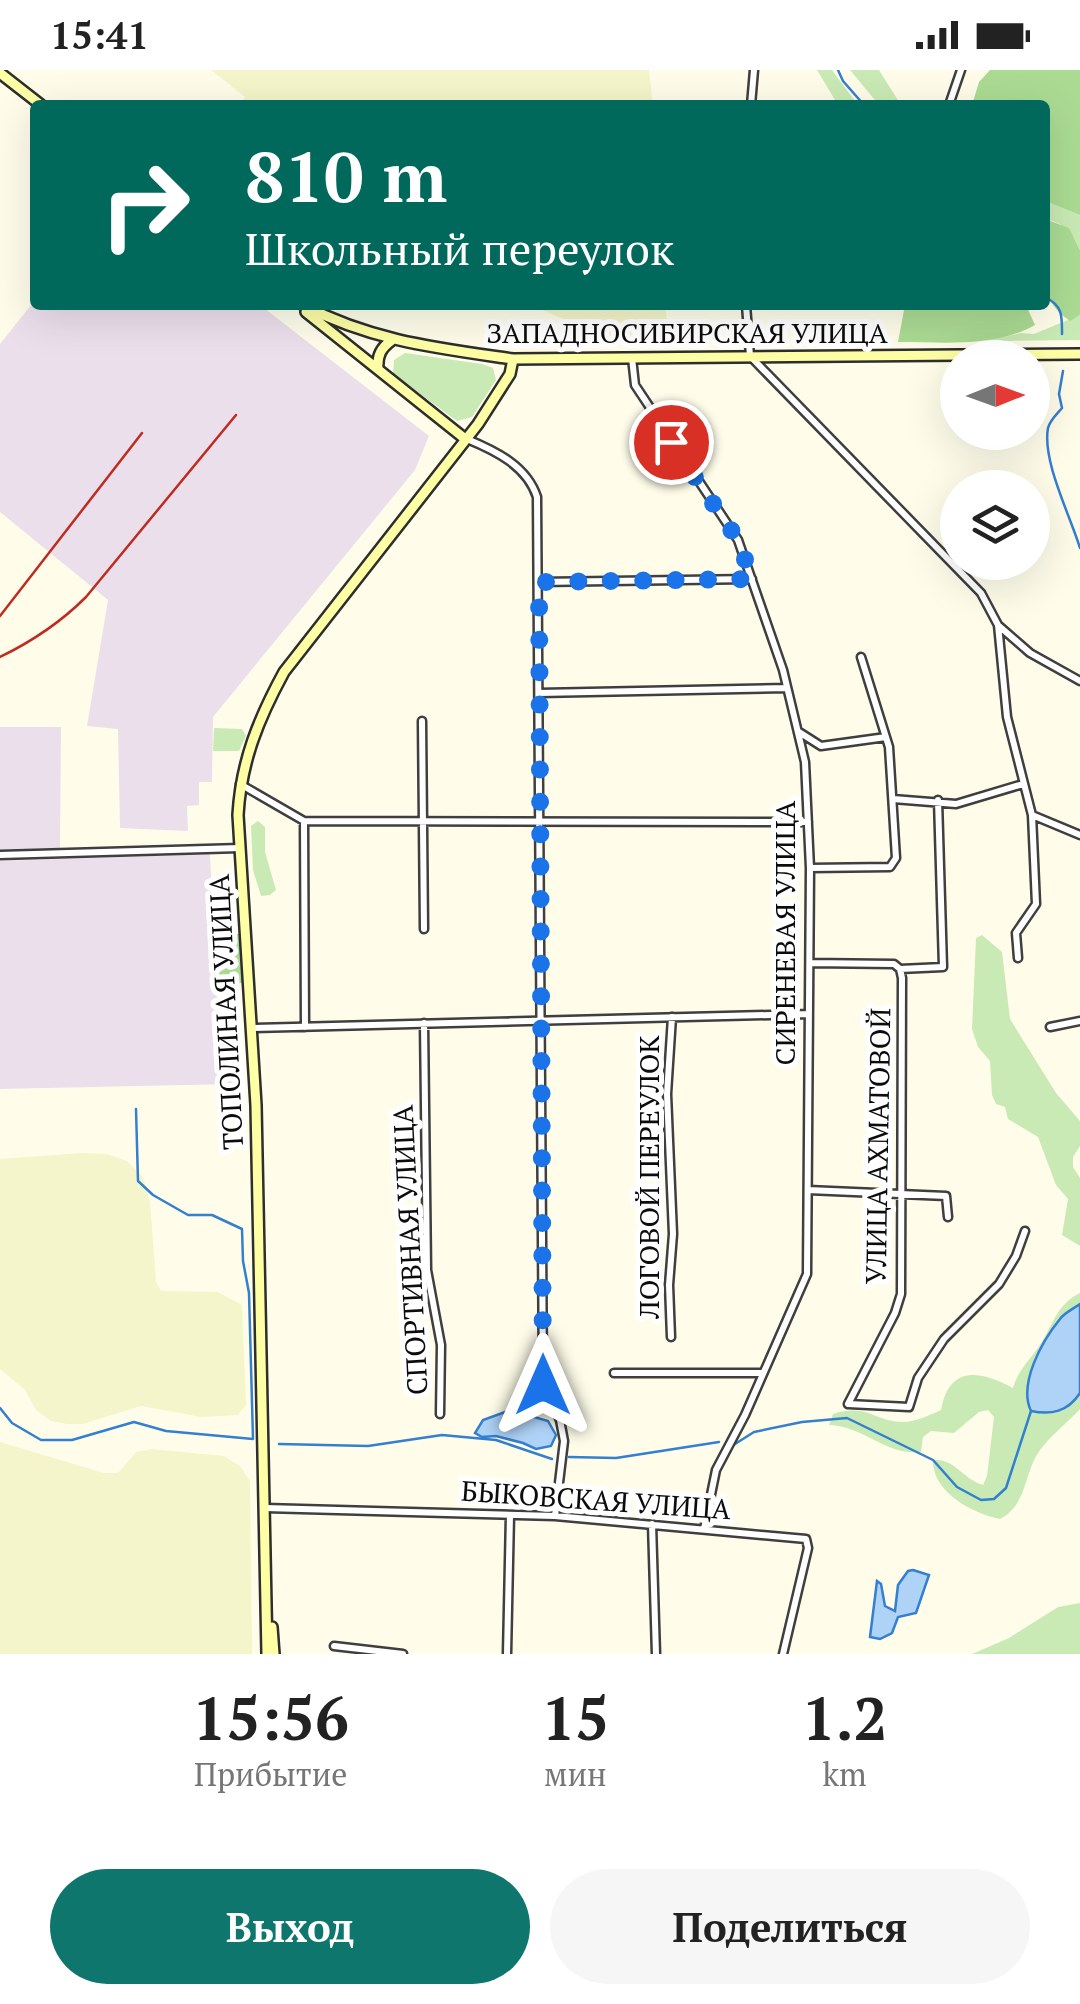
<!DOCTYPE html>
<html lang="ru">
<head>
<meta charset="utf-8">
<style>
	:root { --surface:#fff; --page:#f6f6f6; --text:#222; --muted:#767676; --accent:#0f766e }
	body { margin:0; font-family:"PT Serif",serif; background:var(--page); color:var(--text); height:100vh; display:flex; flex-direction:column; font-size:38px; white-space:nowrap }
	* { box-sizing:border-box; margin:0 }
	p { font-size:32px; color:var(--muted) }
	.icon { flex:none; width:55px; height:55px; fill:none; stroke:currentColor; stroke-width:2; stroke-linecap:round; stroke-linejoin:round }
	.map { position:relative; height:1584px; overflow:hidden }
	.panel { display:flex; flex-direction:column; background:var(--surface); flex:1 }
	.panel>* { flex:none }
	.hud { position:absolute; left:30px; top:30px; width:1020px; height:210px; border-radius:10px; box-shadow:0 10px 40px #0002; background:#00695c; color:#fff; overflow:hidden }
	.needle { width:65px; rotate:89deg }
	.buttons { position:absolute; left:940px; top:270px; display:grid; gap:20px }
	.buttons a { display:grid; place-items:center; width:110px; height:110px; border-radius:50%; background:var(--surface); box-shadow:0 10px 40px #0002; font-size:50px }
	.pin { position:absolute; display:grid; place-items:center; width:85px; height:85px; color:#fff; margin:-42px; border:5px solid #fff; border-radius:50%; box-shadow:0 2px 10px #0007 }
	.me { position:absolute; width:110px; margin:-55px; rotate:0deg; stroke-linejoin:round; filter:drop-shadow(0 0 8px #0008) }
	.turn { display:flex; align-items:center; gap:35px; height:210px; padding:0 50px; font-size:45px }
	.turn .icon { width:130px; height:130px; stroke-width:2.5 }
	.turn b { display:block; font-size:70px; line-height:85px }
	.eta { display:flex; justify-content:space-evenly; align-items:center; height:170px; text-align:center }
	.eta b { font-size:60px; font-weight:600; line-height:70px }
	.primary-button { display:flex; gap:20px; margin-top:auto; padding:20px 50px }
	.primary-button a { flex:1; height:115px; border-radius:60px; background:var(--accent); color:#fff; font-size:40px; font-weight:600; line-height:115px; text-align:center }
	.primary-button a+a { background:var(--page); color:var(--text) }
	.status { display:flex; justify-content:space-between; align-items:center; height:70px; padding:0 50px; background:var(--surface); direction:ltr }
	.status svg { height:28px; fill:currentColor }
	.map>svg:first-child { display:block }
	.industrial { fill:#ebdfeb }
	.farmland { fill:#f4f5ca }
	.green { fill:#c9eab4 }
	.forest { fill:#abdb93 }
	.water { fill:#aed3f7; stroke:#337fd0; stroke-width:2.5 }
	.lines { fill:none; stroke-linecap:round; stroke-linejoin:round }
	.stream { stroke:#337fd0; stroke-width:2.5 }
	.street-casing { stroke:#3f3f3f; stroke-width:11 }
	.secondary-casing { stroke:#2e2e2e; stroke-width:14 }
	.street { stroke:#fff; stroke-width:6 }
	.secondary { stroke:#feffa5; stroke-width:9 }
	.rail { stroke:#be2c21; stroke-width:2.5 }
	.route { stroke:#1a73e8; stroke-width:18; stroke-dasharray:0 32.4 }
	.labels { text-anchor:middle; stroke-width:10; stroke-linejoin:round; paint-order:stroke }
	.street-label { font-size:28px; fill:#0c0c0c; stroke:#fff }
</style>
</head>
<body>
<div class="status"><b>15:41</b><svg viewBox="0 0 49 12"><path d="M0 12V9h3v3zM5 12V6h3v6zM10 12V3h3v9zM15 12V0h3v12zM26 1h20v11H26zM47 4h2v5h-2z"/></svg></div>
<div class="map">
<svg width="1080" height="1584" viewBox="0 0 1080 1584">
	<rect width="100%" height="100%" fill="#fffdea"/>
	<path class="industrial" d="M35 230V235H260L429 366 415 400 213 647 212 712H199V735L187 736 188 761 120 758 118 659 87 656 108 530 0 442V274Z
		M0 657H61L60 778 0 780Z
		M210 784 218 949 231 950 233 1014 0 1019V791Z"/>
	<path class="farmland" d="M211 0H649L653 35H239L245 27Z
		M531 235H665L669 264 635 272 606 268Z
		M83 1083 107 1084 127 1091 143 1107 150 1132 156 1212 161 1221 218 1222 242 1235 246 1335 238 1345 201 1347 141 1336 83 1354H67L51 1351 36 1340 25 1320 0 1299V1089Z
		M0 1372 104 1403H118L136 1382 151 1379 224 1386 240 1396 250 1411 252 1584H0Z"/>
	<path class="green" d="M817 0H832L858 35H838Z
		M850 0H879L901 35H879Z
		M1045 131 1080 145V180C1072 161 1065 154 1045 149Z
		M1080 245V270L985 271 1021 263 1034 264Z
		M405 283 482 294 493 298 496 310 472 347 457 351 393 304 394 290Z
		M214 658 242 659 246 666 239 681H213Z
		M258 751 265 757V782L276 820 270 825 261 826 253 800 251 756Z
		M982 865 1002 882 1010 949 1056 1023 1080 1051V1076L1073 1087V1097L1080 1108V1176L1062 1165 1068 1129 1056 1115 1038 1067 1008 1049 1005 1037 996 1034 992 1025 990 991 978 977 972 959 976 868Z
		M1080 1223V1234L1061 1246 1077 1329 1080 1323V1339C1067 1353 1051 1365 1040 1380 1023 1404 1028 1434 1000 1449 972 1443 932 1422 933 1390 954 1388 964 1410 983 1415L987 1406 994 1347 988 1340 979 1342 954 1363 931 1361 923 1367 921 1382C886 1386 864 1356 829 1355L833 1344C869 1333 874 1352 903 1352 915 1352 930 1345 941 1340 949 1295 980 1300 1013 1318 1018 1300 1030 1290 1040 1275 1053 1255 1056 1235 1080 1223Z
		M1080 1533V1584H972L1009 1568 1058 1537Z"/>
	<path class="forest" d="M990 0H1080V145L1045 131V35H972L979 12Z
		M1045 149 1069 158 1080 180V245L1070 251C1033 227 1045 188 1045 149Z
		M905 235H1026L1035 255C994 278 943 272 898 272Z
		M216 864H242L244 912 217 920Z"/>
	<path class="water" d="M1080 1234V1323C1068 1342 1051 1345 1031 1341 1018 1314 1042 1271 1060 1249 1064 1243 1073 1239 1080 1234Z
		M518 1331 525 1334 534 1347 548 1351 556 1365 551 1376 536 1379 523 1373 496 1366 482 1367 475 1363 483 1350 508 1341 510 1335Z
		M913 1500 929 1505 916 1543 898 1547 892 1563 880 1569 870 1567 877 1511 881 1514 885 1536 895 1541 898 1515 908 1501Z"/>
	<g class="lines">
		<path class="stream" d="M838 0 843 11 864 35
			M1045 227C1063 236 1062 246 1062 264
			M1063 301 1059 324 1062 338C1057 344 1050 350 1048 358 1042 391 1070 445 1080 478
			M0 1338 12 1353 41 1370H72L134 1352 166 1361 253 1369 249 1223 243 1191 242 1159 212 1145H188L153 1125 138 1111 136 1039
			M279 1374 368 1376 442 1365 496 1370 552 1389
			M735 1374 754 1362 802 1352 847 1348 933 1390 957 1417 981 1430 994 1429 1006 1418 1031 1341
			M569 1387 616 1388 719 1372"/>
		<defs>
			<path id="street" d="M751 35 754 0
				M949 35 961 0
				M746 235 750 286 981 523 998 555 1007 647 1032 745 1036 834 1016 863 1018 888
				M632 288 635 315 738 470 783 600 805 692 810 798 807 1204 745 1345 716 1400 704 1459
				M467 369C496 381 527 396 537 427L543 1315 560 1350 564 1371 555 1446
				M539 512 752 509
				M999 556 1030 583 1080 611
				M539 623 787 618
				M422 651 424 859
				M799 662 821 676 886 667
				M240 714 304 751 808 752
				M893 729 956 734 1023 714
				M1032 745 1080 765
				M304 751 305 957
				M0 785 240 778
				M810 798 890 797 896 788 889 677 861 587
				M810 893 894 894 900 899 902 908 901 1224 895 1243 848 1334 909 1337 918 1308 944 1269 999 1214 1016 1186 1025 1161
				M900 899 943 897 938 730
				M424 953 427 1200 441 1275 440 1344
				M1050 957 1080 951
				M252 958 808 944
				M808 1120 946 1126 948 1147
				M671 1267 669 1215 673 1164 667 1024 672 947
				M614 1303H763
				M265 1438 555 1446 806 1469 808 1478 783 1584
				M652 1454 656 1584
				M334 1576 403 1584
				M507 1584 510 1445"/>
			<path id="secondary" d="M0 3 41 35
				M303 235C372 271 437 278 513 289L1080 284
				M306 242 464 368
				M378 299C377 285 381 278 392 270
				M272 1557 274 1584
				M267 1584 256 1035 238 745C241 691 259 648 284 602L478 354 510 304 513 289"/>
		</defs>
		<use href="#street" class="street-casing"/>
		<use href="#secondary" class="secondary-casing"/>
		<use href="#street" class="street"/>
		<use href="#secondary" class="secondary"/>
		<path class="rail" d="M0 546 142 363
			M0 587C33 571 60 553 86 527L236 345"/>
	</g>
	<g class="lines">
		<path class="route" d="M543 1315 539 512 752 509 738 470 671 372"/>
	</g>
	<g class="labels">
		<g class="street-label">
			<text x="687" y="273">ЗАПАДНОСИБИРСКАЯ УЛИЦА</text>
			<text transform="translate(785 863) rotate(-90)" y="10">СИРЕНЕВАЯ УЛИЦА</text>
			<text transform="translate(226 942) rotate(-93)" y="10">ТОПОЛИНАЯ УЛИЦА</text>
			<text transform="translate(878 1076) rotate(-89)" y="10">УЛИЦА АХМАТОВОЙ</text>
			<text transform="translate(649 1107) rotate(-90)" y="10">ЛОГОВОЙ ПЕРЕУЛОК</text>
			<text transform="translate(410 1180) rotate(-93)" y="10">СПОРТИВНАЯ УЛИЦА</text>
			<text transform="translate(596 1430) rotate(4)" y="10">БЫКОВСКАЯ УЛИЦА</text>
		</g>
	</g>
</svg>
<div class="buttons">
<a><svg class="needle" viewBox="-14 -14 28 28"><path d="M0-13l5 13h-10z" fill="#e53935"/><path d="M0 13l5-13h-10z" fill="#767676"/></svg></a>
<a><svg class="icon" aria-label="layers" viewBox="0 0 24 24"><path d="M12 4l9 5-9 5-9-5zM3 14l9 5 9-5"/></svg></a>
</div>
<div class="pin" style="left:671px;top:372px;background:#d93025"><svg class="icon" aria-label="arrive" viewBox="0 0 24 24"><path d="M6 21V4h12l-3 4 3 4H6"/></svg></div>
<svg class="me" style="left:543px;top:1315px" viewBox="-20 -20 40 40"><path d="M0-17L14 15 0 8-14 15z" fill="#1a73e8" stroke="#fff" stroke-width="4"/></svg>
<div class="hud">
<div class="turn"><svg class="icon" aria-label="right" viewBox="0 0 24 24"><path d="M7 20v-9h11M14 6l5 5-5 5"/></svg><div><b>810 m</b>Школьный переулок</div></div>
</div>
</div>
<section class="panel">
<div class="eta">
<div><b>15:56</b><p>Прибытие</p></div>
<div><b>15</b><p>мин</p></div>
<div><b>1.2</b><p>km</p></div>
</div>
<div class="primary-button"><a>Выход</a><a>Поделиться</a></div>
</section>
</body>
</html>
